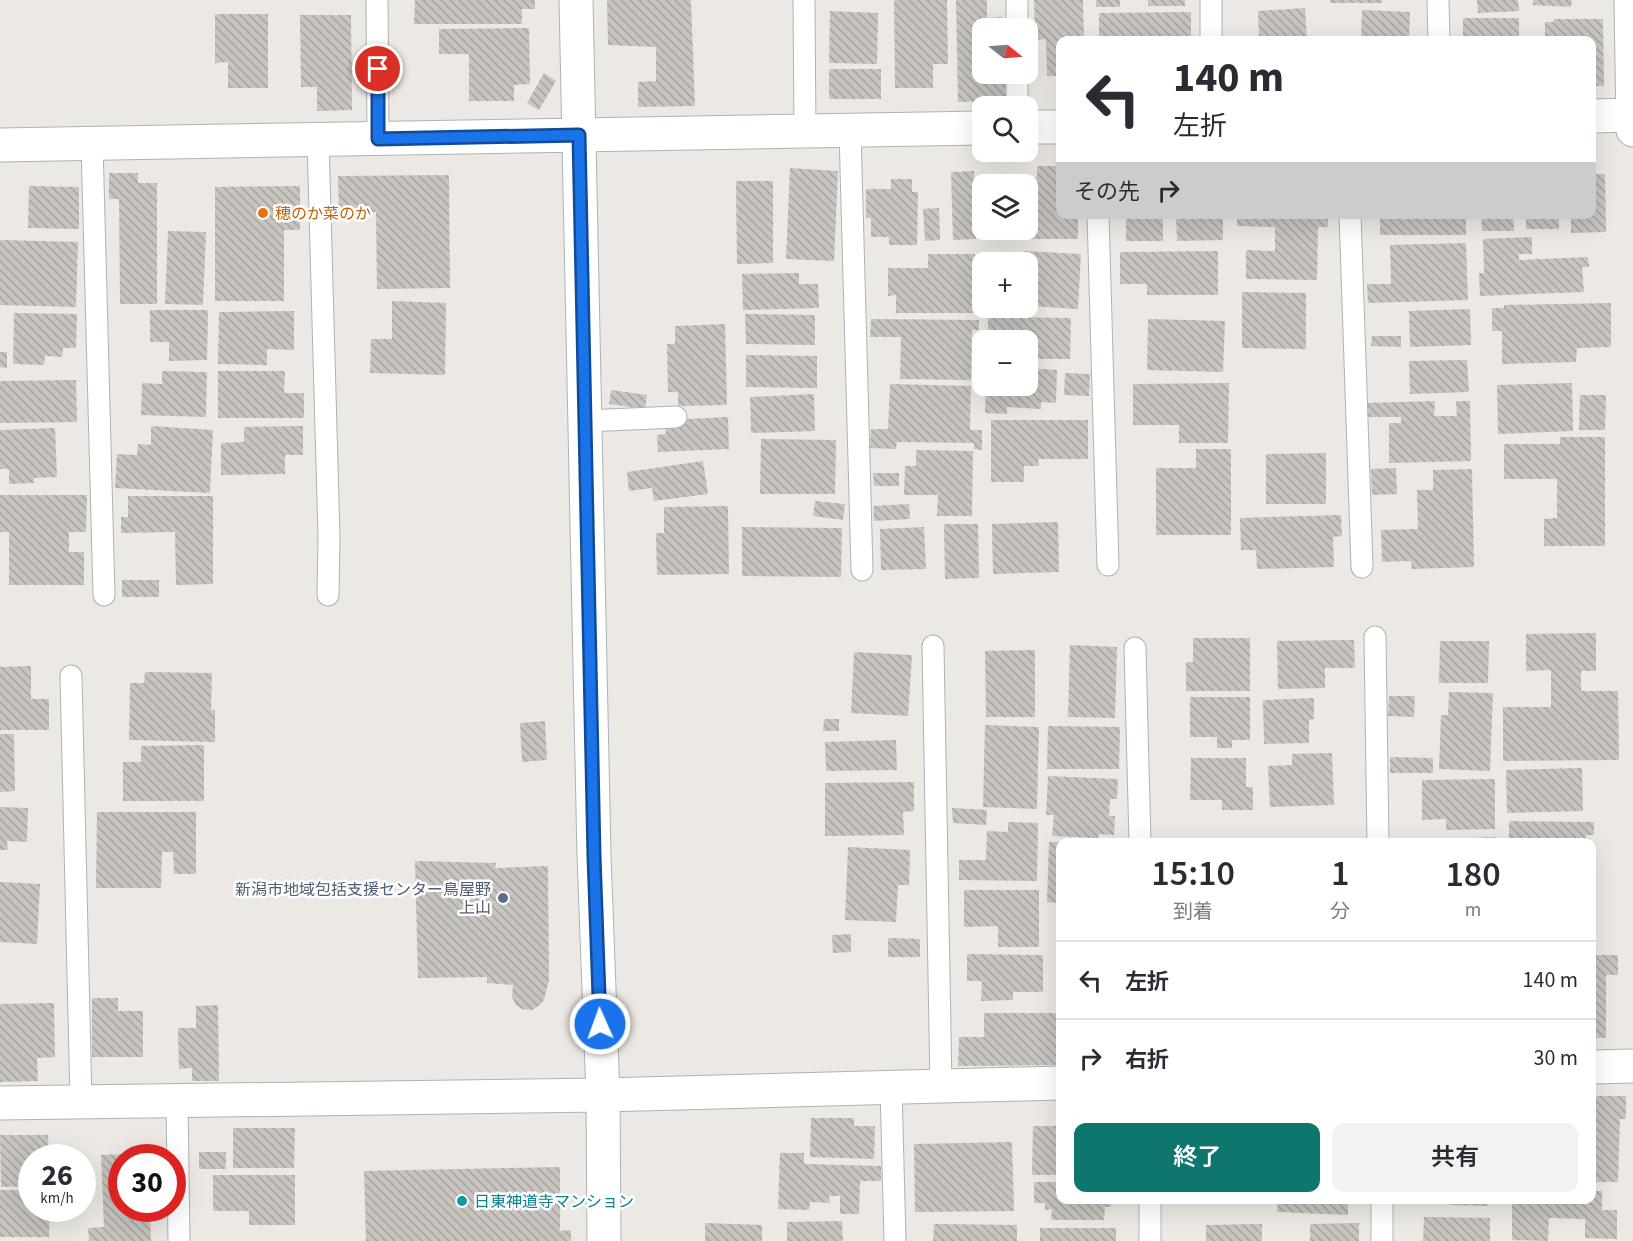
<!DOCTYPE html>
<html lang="ja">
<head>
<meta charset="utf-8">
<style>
	:root { --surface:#fff; --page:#f2f2f3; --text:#2b2b33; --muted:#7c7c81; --line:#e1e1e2; --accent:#0f766e }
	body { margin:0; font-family:"Source Sans 3","Noto Sans JP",sans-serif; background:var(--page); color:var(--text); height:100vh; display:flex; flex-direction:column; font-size:22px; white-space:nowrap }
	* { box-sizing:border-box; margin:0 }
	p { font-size:20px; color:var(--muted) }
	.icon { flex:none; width:33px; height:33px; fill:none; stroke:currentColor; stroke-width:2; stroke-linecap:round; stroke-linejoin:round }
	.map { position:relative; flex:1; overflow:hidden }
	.side { position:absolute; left:1056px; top:838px; width:540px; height:366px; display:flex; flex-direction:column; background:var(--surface); border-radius:12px; box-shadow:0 6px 24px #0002 }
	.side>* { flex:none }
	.top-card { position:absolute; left:1056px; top:36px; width:540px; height:183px; border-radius:12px; box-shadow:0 6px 24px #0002; background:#fff; color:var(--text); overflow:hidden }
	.needle { width:39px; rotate:107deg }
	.fabs { position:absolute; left:972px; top:18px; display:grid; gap:12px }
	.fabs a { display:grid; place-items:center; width:66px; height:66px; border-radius:12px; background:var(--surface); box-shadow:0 6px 24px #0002; font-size:30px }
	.speed { position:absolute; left:18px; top:1144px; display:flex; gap:12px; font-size:30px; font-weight:700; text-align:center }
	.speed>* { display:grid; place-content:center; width:78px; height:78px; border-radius:50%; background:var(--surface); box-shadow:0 6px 24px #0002; line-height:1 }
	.speed small { font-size:15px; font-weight:400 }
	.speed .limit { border:9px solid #d22; background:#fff; color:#111 }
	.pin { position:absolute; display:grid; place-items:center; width:51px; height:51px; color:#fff; margin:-26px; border:3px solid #fff; border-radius:50%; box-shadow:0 2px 6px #0007 }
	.me { position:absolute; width:66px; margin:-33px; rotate:358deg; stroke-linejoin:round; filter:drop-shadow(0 0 4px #0008) }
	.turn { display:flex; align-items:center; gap:21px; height:126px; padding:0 18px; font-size:27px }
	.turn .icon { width:78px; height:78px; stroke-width:2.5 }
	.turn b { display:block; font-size:42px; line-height:51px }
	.then { display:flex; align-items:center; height:57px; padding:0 18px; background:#0003; gap:12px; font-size:22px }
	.eta { display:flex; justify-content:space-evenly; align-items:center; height:102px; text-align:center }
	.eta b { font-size:36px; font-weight:600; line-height:42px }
	.button { display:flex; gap:12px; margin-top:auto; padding:12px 18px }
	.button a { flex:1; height:69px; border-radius:12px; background:var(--accent); color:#fff; font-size:24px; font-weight:600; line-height:69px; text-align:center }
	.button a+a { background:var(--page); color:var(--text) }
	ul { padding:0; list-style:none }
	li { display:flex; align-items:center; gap:18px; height:78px; padding:0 18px; border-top:2px solid var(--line) }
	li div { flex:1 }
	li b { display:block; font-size:22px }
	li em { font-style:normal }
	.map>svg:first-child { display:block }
	.building { fill:url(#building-back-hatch) }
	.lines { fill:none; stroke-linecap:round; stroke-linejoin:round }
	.service-casing { stroke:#afb2b4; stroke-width:23 }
	.minor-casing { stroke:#afb2b4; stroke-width:35 }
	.service { stroke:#fff; stroke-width:21 }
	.minor { stroke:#fff; stroke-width:33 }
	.route-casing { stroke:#114b97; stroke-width:15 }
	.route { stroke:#1a73e8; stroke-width:10 }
	.food-dot { fill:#e8710a; stroke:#fff; stroke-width:2 }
	.service-dot { fill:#5c6f8a; stroke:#fff; stroke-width:2 }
	.culture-dot { fill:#0f9aa8; stroke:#fff; stroke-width:2 }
	.labels { text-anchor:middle; stroke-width:5; stroke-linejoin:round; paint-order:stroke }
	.food-label { font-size:16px; fill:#c56008; stroke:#fff; text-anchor:start }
	.service-label { font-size:16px; fill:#4e5e75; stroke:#fff; text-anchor:end }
	.culture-label { font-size:16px; fill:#0d838f; stroke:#fff; text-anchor:start }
</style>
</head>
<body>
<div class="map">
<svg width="1633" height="1241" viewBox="0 0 1633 1241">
	<defs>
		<pattern id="building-back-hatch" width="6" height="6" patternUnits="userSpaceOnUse" patternTransform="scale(1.5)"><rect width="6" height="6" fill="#c8c4c0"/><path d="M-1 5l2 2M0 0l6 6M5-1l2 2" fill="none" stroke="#a6a39f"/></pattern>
	</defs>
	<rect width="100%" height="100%" fill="#ece9e4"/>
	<path class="building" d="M415 0H535V9H522V24H414Z
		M607 0H691L695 106 638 107V82L656 81V47L608 45Z
		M894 0H947L948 64H933V88H895Z
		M956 0H987V18L1003 17 1004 28H982V74H1005L1006 101 958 102Z
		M1034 0H1083L1084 40H1060V76H1047L1046 39 1035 40Z
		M1096 0H1120V7H1096Z
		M1148 0H1185V6H1148Z
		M1330 0H1382V3H1330Z
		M1477 0H1518L1519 11 1478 13Z
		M1533 0H1572L1571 7 1533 5Z
		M1305 8 1307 40H1259L1258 11Z
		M1362 10 1410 12 1409 40H1361Z
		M830 11 878 13 877 64 829 63Z
		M1191 12V40H1099V13Z
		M215 14H268V88H228V62L215 63Z
		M300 15H351L352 110 317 111V87H301Z
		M1463 18H1519V40H1463Z
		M1554 19H1603L1604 86H1592V40L1545 39V22H1554Z
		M529 28 530 84 514 85V101H469V54H439V29Z
		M829 69H881V99H829Z
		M544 73 556 81 539 110 527 103Z
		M1037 166H1060V214H1078V239H1020V230H1028V184H1020V178L1037 177Z
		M790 168 838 171 834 261 786 259Z
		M974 171 976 239 953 240 951 172Z
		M109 173H138V183H157V304H120L119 199H109Z
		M1592 174H1605L1606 232 1571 233V214H1592Z
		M449 175 450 288 377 289 376 212H339L338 176Z
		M891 179H912V192H918L917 245H889V237H871V218H866V189H891Z
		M736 181H773V263L737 264Z
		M29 186 79 187V229L28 228Z
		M300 186V230H284V301H215V187Z
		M939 208 940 240 925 241 923 209Z
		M1126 214H1163V241H1126Z
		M1176 214H1223V240L1177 241Z
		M1237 214H1328V227H1318L1317 280 1246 279V250L1275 251V227L1237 226Z
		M1380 214H1466V235H1380Z
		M1481 214H1513L1514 231H1482Z
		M1526 214H1559V229H1526Z
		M168 231 206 232 203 305 165 304Z
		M1532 237V254H1519V260L1588 257 1589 267H1582L1584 292 1480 296 1479 273H1484L1483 239Z
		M0 240 78 242 76 307 0 305Z
		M1466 243 1468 300 1368 303 1367 284H1391L1390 245Z
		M1025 251 1081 254 1078 309 1028 306Z
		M1218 251V295H1147V284H1120V252Z
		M928 254H975L974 313H896V295L888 296V268H928Z
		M799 273V284H818L819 308 743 310 742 274Z
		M1242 292 1306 293V349L1242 348Z
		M392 301 446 303 445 375 370 373 371 339H392Z
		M1611 303V347L1577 348 1576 362 1502 364V331H1492V308H1504V305Z
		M1470 309 1471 345 1410 347 1409 311Z
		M150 310H208L207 360 169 361V342H150Z
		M294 311V350L267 349V365L218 364 219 312Z
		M14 313 77 314 76 348H63L62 357 45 356 44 365 13 364Z
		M745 314 815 315V345L746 344Z
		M988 317 1071 318 1070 359H1028V340H988Z
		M871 319 979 320V330H972L971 380 900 379 901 337H870Z
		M1148 319 1225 321 1223 372 1147 370Z
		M725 324 727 405 678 406V392H668L667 344H675V326Z
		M1372 336H1401V347L1371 346Z
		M0 352H7V368L0 367Z
		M746 355 817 356V388L746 387Z
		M1467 360 1469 392 1410 394 1409 361Z
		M1028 368 1057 370 1056 403 1041 402V409L1007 407V414L985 413 986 386H1028Z
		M162 371 207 372 206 417 141 415 142 383 162 384Z
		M218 371H285L284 393H304V418H218Z
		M1065 373 1090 374 1089 396 1064 395Z
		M76 380 77 422 0 423V381Z
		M1229 383 1228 443H1179V425H1133V384Z
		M1572 383 1573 431 1498 434 1497 385Z
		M890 384 971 386 970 430H982V450L974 449V443L897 442 896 449 870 448 871 429H888Z
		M611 390 647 395 645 409 609 404Z
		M814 394 815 431 751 433 750 397Z
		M1580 395H1606L1605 430H1579Z
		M1435 401 1434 416H1457L1456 401H1470L1471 461 1389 463V423H1401V417H1367V403Z
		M728 417 729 449 658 452 657 435 666 434 665 420Z
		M991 420H1088V459H1038L1039 466H1024V482H991Z
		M151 426 213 430 210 493 115 488 117 454 137 455 138 444 151 445Z
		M303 426V455H285V474L221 475V443L244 442V427Z
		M55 428 57 477 34 478V483L9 484V469H0V430Z
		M1560 437H1605V546H1544V519L1557 518V479H1504V444H1560Z
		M761 439 836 440 835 494H760Z
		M1196 449H1231V535H1156V468H1196Z
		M916 450 973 451 972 516H937L938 495H904L905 466H916Z
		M1326 453V504H1266V454Z
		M703 461 708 494 654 501 652 488 629 491 627 472Z
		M1396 468 1397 494 1372 495 1371 469Z
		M1472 469 1474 567 1412 569 1411 561 1382 562 1381 530 1418 529 1417 490H1433V470Z
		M873 473H899V486H874Z
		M0 495H87L86 532H69V552H84V585H9V532H0Z
		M128 496H213V584L176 585 175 532 121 533V517H128Z
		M815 501 845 504 843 520 813 516Z
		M909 504 910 519 874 521 873 506Z
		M728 506 729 574 657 575 656 533H664V507Z
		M1341 515 1342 536 1333 537 1334 567 1257 569 1256 550H1241L1240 518Z
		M1058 522 1059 572 993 574 992 524Z
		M944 524H978L979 578 945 579Z
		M742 527 842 528 841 577 742 576Z
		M924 527 926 569 881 570 880 529Z
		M122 580H159V597H122Z
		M1596 633V671H1581V691H1618L1619 760 1503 761V707H1551V670L1526 671V634Z
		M1193 638H1250V691H1186V662H1193Z
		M1354 640 1355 668H1325V688L1278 689 1277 641Z
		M1440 641H1489L1488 683H1439Z
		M1070 645 1117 647 1115 718 1068 717Z
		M1035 650V717H986L985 651Z
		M854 652 912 655 908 716 851 713Z
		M31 666V699H49V730H0V667Z
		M145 672 212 673 211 710H215V742L129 740 130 683H144Z
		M1449 692 1493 693 1490 771 1439 769 1441 715H1448Z
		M1389 696H1415L1414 717 1388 716Z
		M1190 697H1250V740H1232V748H1217V737H1190Z
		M1314 698V719L1309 720V743L1264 744 1263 700Z
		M824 719H839V731H823Z
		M545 721 547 760 522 762 520 723Z
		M985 725 1039 727 1037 809 983 807Z
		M1048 726 1120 727 1119 769H1047Z
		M0 734H14L15 791 0 792Z
		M896 740 897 770 826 771 825 742Z
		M204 745V801H123V762H141V746Z
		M1332 753 1334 805 1270 807 1268 766 1292 765V754Z
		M1390 757 1433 758V773H1390Z
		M1191 758H1246V787H1253V810H1222V800H1190Z
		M1582 768 1583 811 1507 813 1506 770Z
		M1048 776 1118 779 1117 799H1110L1109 816H1115L1114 835 1099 834 1098 838 1052 836 1054 815H1046Z
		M1495 779V829L1446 830V819L1422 820V780Z
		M914 782V811L903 812 904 835 825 836V783Z
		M0 807 28 808 27 842 7 841 8 850H0Z
		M952 808 987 810 986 825 953 823Z
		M97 812H196V874H174L173 852H162L161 888H96Z
		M1509 821 1594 822V835H1586V843L1509 842Z
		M1008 822 1038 823 1037 881 959 880V860H986L987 831 1008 832Z
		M1495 837V843H1428V840Z
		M1049 842H1060V903L1047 902Z
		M848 847 910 850 909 885H898L896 922 845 920Z
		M415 861 496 863 495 868 548 866 549 980 544 1000 540 1005 532 1010 522 1009 516 1005 512 997 513 985 487 983V977L418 978Z
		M0 882 40 884 37 944 0 942Z
		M964 890H1039V947H998V926L964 927Z
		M851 934V952L833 953 832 935Z
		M888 938 920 939V957H888Z
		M967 954 1043 955V992H1013V1000L981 1001 982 981H967Z
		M1592 955H1618V975H1606V1038H1592Z
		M92 998H118V1011H143V1057H92Z
		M54 1003 55 1057 37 1058 38 1081 0 1082V1004Z
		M218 1005 219 1081H192V1068L179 1069 178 1028H196V1006Z
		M984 1013H1060V1065L958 1066 959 1037H984Z
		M1592 1096H1626V1119H1620L1618 1182H1592Z
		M811 1118H854V1126H875L874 1159 810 1157Z
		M1033 1126H1058L1059 1175H1032Z
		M233 1128H295L294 1168H233Z
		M0 1135H48L49 1158H32V1186L1 1187Z
		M1012 1142 1014 1211 915 1212 914 1144Z
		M199 1152H226V1169H199Z
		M780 1153H804V1164L881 1166V1181H860L859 1214H840V1196H829L830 1203 810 1202 809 1210 778 1209Z
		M135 1154V1158H122V1209H150L151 1241H89L88 1228 104 1227 101 1155Z
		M560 1167V1231L571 1230V1241H366L364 1171Z
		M213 1175H295V1225H249V1211H213Z
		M1034 1182H1060V1200H1111V1207H1105L1104 1220H1051L1052 1209 1045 1210V1203H1034Z
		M0 1190H32V1209H50L49 1237H0Z
		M1592 1191H1602V1210H1617V1239L1585 1238V1219L1549 1218 1548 1241 1512 1240V1200H1592Z
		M1278 1200H1348V1215L1277 1212Z
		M1450 1200H1489L1488 1206 1450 1205Z
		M1424 1217 1490 1218V1241H1423Z
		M842 1221 843 1241H787V1222Z
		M705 1223 762 1225V1241H705Z
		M1359 1223V1241H1310V1224Z
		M934 1224 1017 1225V1241H933Z
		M1262 1224V1241H1206V1225Z
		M1040 1228H1116V1241H1040Z"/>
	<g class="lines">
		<defs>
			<path id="service" d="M377 0 378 139
				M804 0 805 132
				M1017 0V28
				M1211 0V40
				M1438 0 1439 40
				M1017 74V106
				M850 131 862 570
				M318 140 329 537 328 595
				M92 143 104 595
				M1098 214 1108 565
				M1350 214 1362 567
				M586 421 676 417
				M1375 637 1378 843
				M933 646 941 1086
				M1135 648 1140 843
				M71 676 81 1101
				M891 1087 895 1241
				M177 1101 179 1241
				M1150 1200V1241
				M1382 1200V1241"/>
			<path id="minor" d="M576 0 594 856 603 1095 604 1241
				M1631 0 1633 130
				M1592 116 1633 115
				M1028 127H1060
				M0 145 982 128
				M1592 1067 1633 1066
				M0 1103 603 1095 1060 1083"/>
		</defs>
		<use href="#service" class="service-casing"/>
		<use href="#minor" class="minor-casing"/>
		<use href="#service" class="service"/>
		<use href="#minor" class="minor"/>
	</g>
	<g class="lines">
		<defs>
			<path id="route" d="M378 69V139L579 135 594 856 600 1024"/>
		</defs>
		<use href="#route" class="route-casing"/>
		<use href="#route" class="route"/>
	</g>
	<circle class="food-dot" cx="263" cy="213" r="6"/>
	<circle class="service-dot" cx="503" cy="898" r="6"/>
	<circle class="culture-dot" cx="462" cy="1201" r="6"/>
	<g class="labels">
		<g class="food-label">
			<text x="275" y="219">穂のか菜のか</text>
		</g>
		<g class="service-label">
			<text x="491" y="895">新潟市地域包括支援センター鳥屋野<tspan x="491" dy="18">上山</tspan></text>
		</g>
		<g class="culture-label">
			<text x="474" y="1207">日東神道寺マンション</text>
		</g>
	</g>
</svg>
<div class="fabs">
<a><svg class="needle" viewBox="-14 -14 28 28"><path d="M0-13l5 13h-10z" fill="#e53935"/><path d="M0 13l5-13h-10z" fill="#7c7c81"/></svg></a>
<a><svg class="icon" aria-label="search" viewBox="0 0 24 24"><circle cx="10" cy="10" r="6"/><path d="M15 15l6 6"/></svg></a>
<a><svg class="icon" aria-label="layers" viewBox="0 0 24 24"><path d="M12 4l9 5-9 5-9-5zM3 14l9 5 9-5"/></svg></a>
<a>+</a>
<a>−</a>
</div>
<div class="speed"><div>26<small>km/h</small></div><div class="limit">30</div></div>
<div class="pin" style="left:378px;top:69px;background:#d93025"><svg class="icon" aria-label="arrive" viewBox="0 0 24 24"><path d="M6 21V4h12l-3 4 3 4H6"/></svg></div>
<svg class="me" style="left:600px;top:1024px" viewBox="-20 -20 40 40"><circle r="17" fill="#1a73e8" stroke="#fff" stroke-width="3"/><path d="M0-11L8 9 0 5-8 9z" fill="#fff"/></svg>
<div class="top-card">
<div class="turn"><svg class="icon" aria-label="left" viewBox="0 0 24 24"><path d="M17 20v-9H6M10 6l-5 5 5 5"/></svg><div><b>140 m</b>左折</div></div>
<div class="then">その先<svg class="icon" aria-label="right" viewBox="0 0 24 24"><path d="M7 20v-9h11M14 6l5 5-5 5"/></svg></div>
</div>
<section class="side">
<div class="eta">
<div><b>15:10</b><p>到着</p></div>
<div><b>1</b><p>分</p></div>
<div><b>180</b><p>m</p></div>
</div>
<ul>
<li><svg class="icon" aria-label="left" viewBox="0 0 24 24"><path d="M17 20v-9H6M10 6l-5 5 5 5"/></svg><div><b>左折</b></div><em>140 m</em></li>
<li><svg class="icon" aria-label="right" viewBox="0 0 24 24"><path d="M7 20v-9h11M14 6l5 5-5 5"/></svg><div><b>右折</b></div><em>30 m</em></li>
</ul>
<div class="button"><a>終了</a><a>共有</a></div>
</section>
</div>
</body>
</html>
